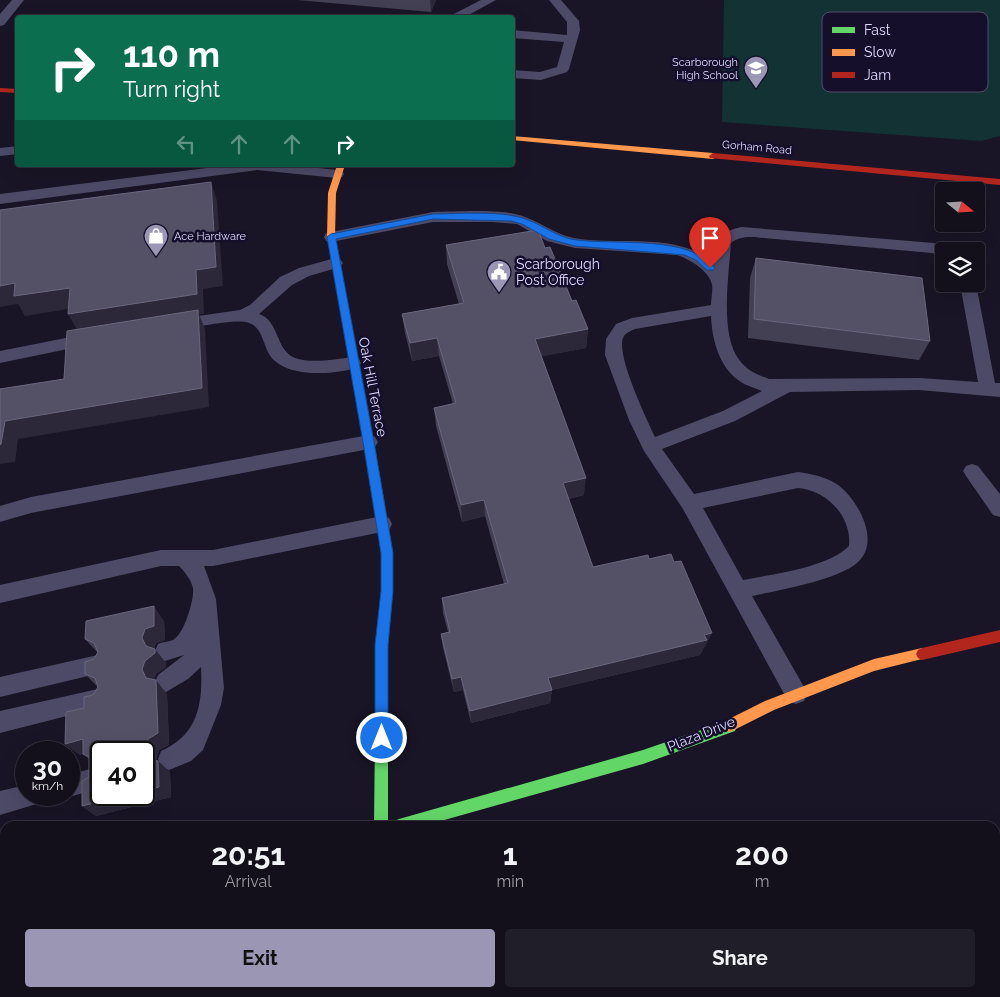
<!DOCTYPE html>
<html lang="en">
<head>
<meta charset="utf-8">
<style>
	:root { --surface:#13101c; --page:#201e29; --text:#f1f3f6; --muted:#9d9da3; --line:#32303b; --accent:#9a96b3 }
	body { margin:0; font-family:Raleway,sans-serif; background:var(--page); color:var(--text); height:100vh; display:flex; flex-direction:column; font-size:19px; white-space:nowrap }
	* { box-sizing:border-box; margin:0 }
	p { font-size:16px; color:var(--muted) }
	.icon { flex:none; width:28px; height:28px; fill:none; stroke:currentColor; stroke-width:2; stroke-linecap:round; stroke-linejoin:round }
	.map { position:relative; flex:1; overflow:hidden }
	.panel { position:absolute; left:0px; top:821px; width:1000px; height:176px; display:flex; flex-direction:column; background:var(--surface); border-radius:15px 15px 0 0; box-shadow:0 5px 20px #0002,0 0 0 1px var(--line) }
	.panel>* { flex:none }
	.hud { position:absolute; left:15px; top:15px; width:500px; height:152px; border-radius:5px; box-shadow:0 5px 20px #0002,0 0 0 1px var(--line); background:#0b6e4f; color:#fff; overflow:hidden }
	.needle { width:32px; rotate:108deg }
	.tools { position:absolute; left:935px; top:182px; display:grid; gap:10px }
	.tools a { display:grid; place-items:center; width:50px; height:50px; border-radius:5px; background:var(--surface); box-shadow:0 5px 20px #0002,0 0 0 1px var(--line); font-size:25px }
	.speed { position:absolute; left:15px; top:741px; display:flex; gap:10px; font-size:25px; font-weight:700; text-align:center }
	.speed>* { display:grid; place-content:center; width:65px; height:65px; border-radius:50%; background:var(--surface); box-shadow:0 5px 20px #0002,0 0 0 1px var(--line); line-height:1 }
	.speed small { font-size:12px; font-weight:400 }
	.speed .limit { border:2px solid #111; border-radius:8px; background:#fff; color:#111 }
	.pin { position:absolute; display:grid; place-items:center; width:42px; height:42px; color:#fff; margin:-51px -21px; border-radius:50% 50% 50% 0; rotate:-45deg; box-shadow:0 0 5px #0007 }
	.pin .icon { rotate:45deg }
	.me { position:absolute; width:55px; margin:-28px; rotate:0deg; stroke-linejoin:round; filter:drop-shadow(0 0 4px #0008) }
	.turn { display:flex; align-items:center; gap:18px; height:105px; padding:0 25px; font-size:22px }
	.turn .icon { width:65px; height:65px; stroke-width:2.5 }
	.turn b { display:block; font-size:35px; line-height:42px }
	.lanes { display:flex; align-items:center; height:48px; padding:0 25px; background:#0003; justify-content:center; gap:25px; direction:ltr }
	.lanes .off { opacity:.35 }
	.eta { display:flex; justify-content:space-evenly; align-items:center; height:85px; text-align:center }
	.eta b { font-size:30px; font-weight:700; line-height:35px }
	.button { display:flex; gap:10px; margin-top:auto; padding:10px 25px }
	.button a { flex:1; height:58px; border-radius:5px; background:var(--accent); color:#111; font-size:20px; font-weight:700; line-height:58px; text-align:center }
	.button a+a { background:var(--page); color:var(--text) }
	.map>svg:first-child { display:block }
	.green { fill:#133234 }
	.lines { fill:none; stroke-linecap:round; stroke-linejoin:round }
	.lane { fill:#4c4a67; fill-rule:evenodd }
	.street { fill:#4c4a67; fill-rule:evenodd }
	.fast { fill:#63d668; fill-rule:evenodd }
	.slow { fill:#ff974d; fill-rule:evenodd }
	.jam { fill:#b3261e; fill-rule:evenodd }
	.wall { fill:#444054 }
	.shaded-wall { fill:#2c283a }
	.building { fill:#545066; stroke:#6a667e }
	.route { fill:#1a73e8; stroke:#114b97 }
	.labels { text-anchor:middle; stroke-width:5; stroke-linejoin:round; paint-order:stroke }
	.far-poi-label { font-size:11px; fill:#dfdbff; stroke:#150f2c; text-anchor:end }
	.far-street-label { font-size:11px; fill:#dfdbff; stroke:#150f2c }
	.poi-label { font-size:14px; fill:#dfdbff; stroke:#150f2c; text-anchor:start }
	.street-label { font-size:14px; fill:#dfdbff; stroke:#150f2c }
	.key { fill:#150f2c; stroke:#524c6b; stroke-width:1 }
	.key-label { font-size:14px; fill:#dfdbff }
</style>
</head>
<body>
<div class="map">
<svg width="1000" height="997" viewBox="0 0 1000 997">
	<rect width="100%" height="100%" fill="#191526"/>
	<path class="green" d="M724 0H1000V136L981 141 722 122Z"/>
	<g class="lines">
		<path class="lane" d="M12 0H24L4 25 0 26V14Z
			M481 0H496L463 18H446Z
			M549 0H561L579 21 580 30 569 69 567 72 541 80 512 78V70L540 72 557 67 564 42 512 38V30L567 35V22Z
			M18 146V154L0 156V148Z
			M231 165H290L337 170 342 171 344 174 342 177 337 178 257 170 0 204V194Z
			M433 212C458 212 503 208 525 217 542 223 555 234 574 238 617 246 681 231 714 264 717 242 717 232 742 227L934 243 949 248 951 251H944V257L932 253 764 238C752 237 741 235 731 243 729 274 719 336 740 361 748 371 758 375 769 379L919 378 978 382 960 284H976L995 383H1000V397L919 390 790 392 735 421 662 449 694 494 798 472C812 474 827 477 838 485 858 500 881 541 858 562 839 580 779 590 752 596L804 687 807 694 804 701 796 704 788 701 683 509 644 451 629 420 605 355 606 339 616 324 632 318 711 305C711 299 713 291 712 285 710 271 689 259 677 255L575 248 547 241 517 224 492 222H433L331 242 326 241 324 237 326 233 331 232ZM711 316C712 340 719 368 741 382 747 386 756 388 762 391L723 411 655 437C646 418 616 355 623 338 625 333 630 331 635 329ZM798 488C826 490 852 516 849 546 827 568 773 574 743 580L703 508Z
			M335 258 340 259 343 263 340 267 309 276 292 285 259 314C280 321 275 350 295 358 312 364 336 359 353 357L359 359 361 363 359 367C335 375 284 379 269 354 263 344 262 327 249 323 236 318 193 328 177 331L171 329 169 325 171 321 177 319 240 310 250 305 280 277 299 268Z
			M91 333 97 335 99 339 97 343 0 363V351Z
			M369 435 375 437 378 442 375 447 369 449 31 513 0 522V506L31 497Z
			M972 464 978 466 1000 494V517L993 515 966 476 963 471 966 466Z
			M382 516 389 518 392 524 389 530 382 532 213 566H204L216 599 224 688 221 705 203 750 191 761 169 770 161 767 158 759 161 751C198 735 203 704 201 667L188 679 166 692 158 689 155 682 158 675 184 655 165 661 158 658 155 651 158 644C162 642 168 642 173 640 184 634 192 605 193 594 195 584 185 572 179 566H161L0 603V585L161 550H213Z
			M98 655 105 658 109 665 105 672 0 697V677Z
			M98 689 106 692 109 699 106 706 0 733V711Z
			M97 767 101 768V788L69 797 63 795H69V775Z
			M26 785V795H44L40 803 0 815V791Z
			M288 992H327L325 997H286Z
			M419 992H445L446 997H420Z"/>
		<path class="street" d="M0 896H5V932H0Z"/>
		<path class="fast" d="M369 438 374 442 393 553V591L388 645V826H374L376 645 381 591V553L364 442Z
			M730 720 735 721 737 726 735 731 643 764 423 826H392L394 821 399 819 643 750Z"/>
		<path class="slow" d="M512 136 713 153 717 156 713 159 512 140Z
			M337 165H345L336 193 335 237 374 442 369 446 364 442 327 237 328 193Z
			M922 648 926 650 928 654 926 658 874 671 774 710 730 732 725 731 723 726 725 721 765 701 874 659Z"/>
		<path class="jam" d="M0 88 18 89V93L0 92Z
			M713 153 1000 179V185L710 158 709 156Z
			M1000 630V642L922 660 918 658 916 654 918 650 922 648Z"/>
	</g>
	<path class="wall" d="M297 0H436L431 12Z
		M446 245 545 248 572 301 588 329 586 348 541 356 584 495 568 499 593 567 649 559 705 647H704L700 655 552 690 550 703 471 723 463 690 454 692 443 648 441 634 448 632 443 613 442 598 504 584 485 516 462 522 436 426 434 408 453 404 439 356 412 361 405 333 402 314 459 304 447 264Z
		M756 258 930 341 919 360 748 338 750 278Z
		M164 621 165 640 156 643 154 649 166 663V667L156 674 154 680H156L167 694 169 745 159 750 156 760 158 761 170 772 171 797 96 816 82 806 89 777V759L83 754 80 755 65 744 84 708 93 695 98 687 85 674 98 653 85 639Z
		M581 992H809L794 997H583Z"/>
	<path class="shaded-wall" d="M430 0H436L431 12Z
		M211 182 217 201 223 286 203 289 204 314H199L205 329 209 407 18 439 15 462 0 464V445L5 421 202 388 79 333 68 314 196 270Z
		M15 283 70 288 80 307 25 316 18 304 0 307V286Z
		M588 329 586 348 534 358 535 339Z
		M437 338 439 356 412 361 410 343Z
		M586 478 584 495 561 500 563 483Z
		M484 500 485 516 462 522 461 505Z
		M154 606 164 621 165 640 156 643 153 652 155 649 166 663V667L156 674 153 683 156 680 167 694 169 745 159 750 156 760 158 761 170 772 171 797 96 816 82 806 126 795H144L149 758 144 748 146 678 142 669 146 646 142 638Z
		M712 633 705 647H704L700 655 552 690 550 703 471 723 470 711 548 678Z
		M461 677 463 690 454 692 452 679Z
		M83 739 97 751 80 755 65 744Z"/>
	<path class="building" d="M211 182 216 267 196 270 197 294 68 314 70 288 14 296 15 283 0 286V210Z
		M538 230 545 248 550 247 572 301 576 300 588 329 535 339 586 478 563 483 593 567 648 555 649 559 671 554 674 562 681 561 712 633 704 635 707 640 548 678 552 690 470 711 461 677 452 679 441 634 450 632 442 598 508 583 484 500 461 505 434 408 456 403 437 338 410 343 402 314 464 303 446 245Z
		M756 258 922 278 930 341 754 319Z
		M198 310 202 388 5 421 1 444 0 445V389L64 379 67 331Z
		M154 606V626L145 629 142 638 146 646 155 649V653L145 661 142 669 146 678 156 680 158 733 148 739 144 748 149 758 158 761 159 787 144 791V752H101V795H126L82 806V781L89 777V757L83 754V739L65 744 66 712 84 708V697L93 695 98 687 95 678 85 674V662L94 659 98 652 94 643 85 639 86 621Z
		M587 992H808L793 997H588Z"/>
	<path class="route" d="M433 214C459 214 505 210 528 220 545 226 558 238 577 240 615 245 691 235 715 268L713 270H707L696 260 685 255 575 246 549 239 522 224 511 221 433 219 336 239 374 442 393 553V591L388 645V738L387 743 382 745 377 743 375 738V645L381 591V553L363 442 327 237 331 234Z"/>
	<defs>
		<symbol id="school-pin" viewBox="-11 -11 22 30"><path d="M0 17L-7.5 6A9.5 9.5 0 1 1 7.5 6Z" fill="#9a96b3" stroke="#150f2c"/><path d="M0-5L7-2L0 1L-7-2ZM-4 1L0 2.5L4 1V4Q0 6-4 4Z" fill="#fff"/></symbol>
		<symbol id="shop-pin" viewBox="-11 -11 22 30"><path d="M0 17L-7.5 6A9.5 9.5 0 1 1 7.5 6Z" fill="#9a96b3" stroke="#150f2c"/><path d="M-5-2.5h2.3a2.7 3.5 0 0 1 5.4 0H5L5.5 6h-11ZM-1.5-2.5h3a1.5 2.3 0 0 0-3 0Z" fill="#fff"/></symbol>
		<symbol id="civic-pin" viewBox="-11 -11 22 30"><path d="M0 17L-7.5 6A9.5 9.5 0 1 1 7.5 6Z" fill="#9a96b3" stroke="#150f2c"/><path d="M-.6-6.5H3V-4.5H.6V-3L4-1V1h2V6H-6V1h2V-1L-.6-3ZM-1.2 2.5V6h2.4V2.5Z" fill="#fff"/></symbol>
	</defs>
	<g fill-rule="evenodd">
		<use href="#school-pin" x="742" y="54" width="28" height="38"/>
		<use href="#shop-pin" x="142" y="222" width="28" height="38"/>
		<use href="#civic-pin" x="485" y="258" width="28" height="38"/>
	</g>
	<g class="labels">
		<g class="far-poi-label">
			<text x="738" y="66">Scarborough<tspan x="738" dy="13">High School</tspan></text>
			<text x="174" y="240" text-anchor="start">Ace Hardware</text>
		</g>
		<g class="far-street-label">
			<text transform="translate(757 147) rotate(5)" y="4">Gorham Road</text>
		</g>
		<g class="poi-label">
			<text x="516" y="269">Scarborough<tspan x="516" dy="16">Post Office</tspan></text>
		</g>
		<g class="street-label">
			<text transform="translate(373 387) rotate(79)" y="5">Oak Hill Terrace</text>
			<text transform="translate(701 734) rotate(-22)" y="5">Plaza Drive</text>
		</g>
	</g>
	<rect x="822" y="12" width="166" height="80" rx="8" class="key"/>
	<rect x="832" y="27" width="23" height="6" fill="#63d668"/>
	<rect x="832" y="49" width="23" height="7" fill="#ff974d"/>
	<rect x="832" y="72" width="23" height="6" fill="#b3261e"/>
	<g class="key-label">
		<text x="864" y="35">Fast</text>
		<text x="864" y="57">Slow</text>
		<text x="864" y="80">Jam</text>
	</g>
</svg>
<div class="tools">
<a><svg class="needle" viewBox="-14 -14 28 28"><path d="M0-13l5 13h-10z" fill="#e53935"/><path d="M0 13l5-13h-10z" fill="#9d9da3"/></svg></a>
<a><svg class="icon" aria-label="layers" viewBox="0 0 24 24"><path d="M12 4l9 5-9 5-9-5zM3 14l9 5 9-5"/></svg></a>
</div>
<div class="speed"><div>30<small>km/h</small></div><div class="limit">40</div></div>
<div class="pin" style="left:710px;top:268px;background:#d93025"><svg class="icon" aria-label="arrive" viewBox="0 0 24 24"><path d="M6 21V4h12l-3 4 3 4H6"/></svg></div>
<svg class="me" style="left:382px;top:738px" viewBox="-20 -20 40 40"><circle r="17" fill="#1a73e8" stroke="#fff" stroke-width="3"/><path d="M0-11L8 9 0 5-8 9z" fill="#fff"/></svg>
<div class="hud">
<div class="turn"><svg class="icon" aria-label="right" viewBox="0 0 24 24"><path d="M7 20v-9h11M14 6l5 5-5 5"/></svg><div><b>110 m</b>Turn right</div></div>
<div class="lanes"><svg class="icon off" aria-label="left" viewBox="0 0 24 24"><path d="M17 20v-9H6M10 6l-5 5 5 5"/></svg><svg class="icon off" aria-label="ahead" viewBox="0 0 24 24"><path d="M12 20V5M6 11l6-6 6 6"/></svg><svg class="icon off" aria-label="ahead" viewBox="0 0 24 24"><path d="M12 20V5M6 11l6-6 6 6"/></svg><svg class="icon" aria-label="right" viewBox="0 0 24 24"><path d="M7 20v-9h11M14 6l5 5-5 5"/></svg></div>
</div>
<section class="panel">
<div class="eta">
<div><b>20:51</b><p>Arrival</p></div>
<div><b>1</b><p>min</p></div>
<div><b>200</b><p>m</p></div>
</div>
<div class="button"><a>Exit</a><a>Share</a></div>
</section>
</div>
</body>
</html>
